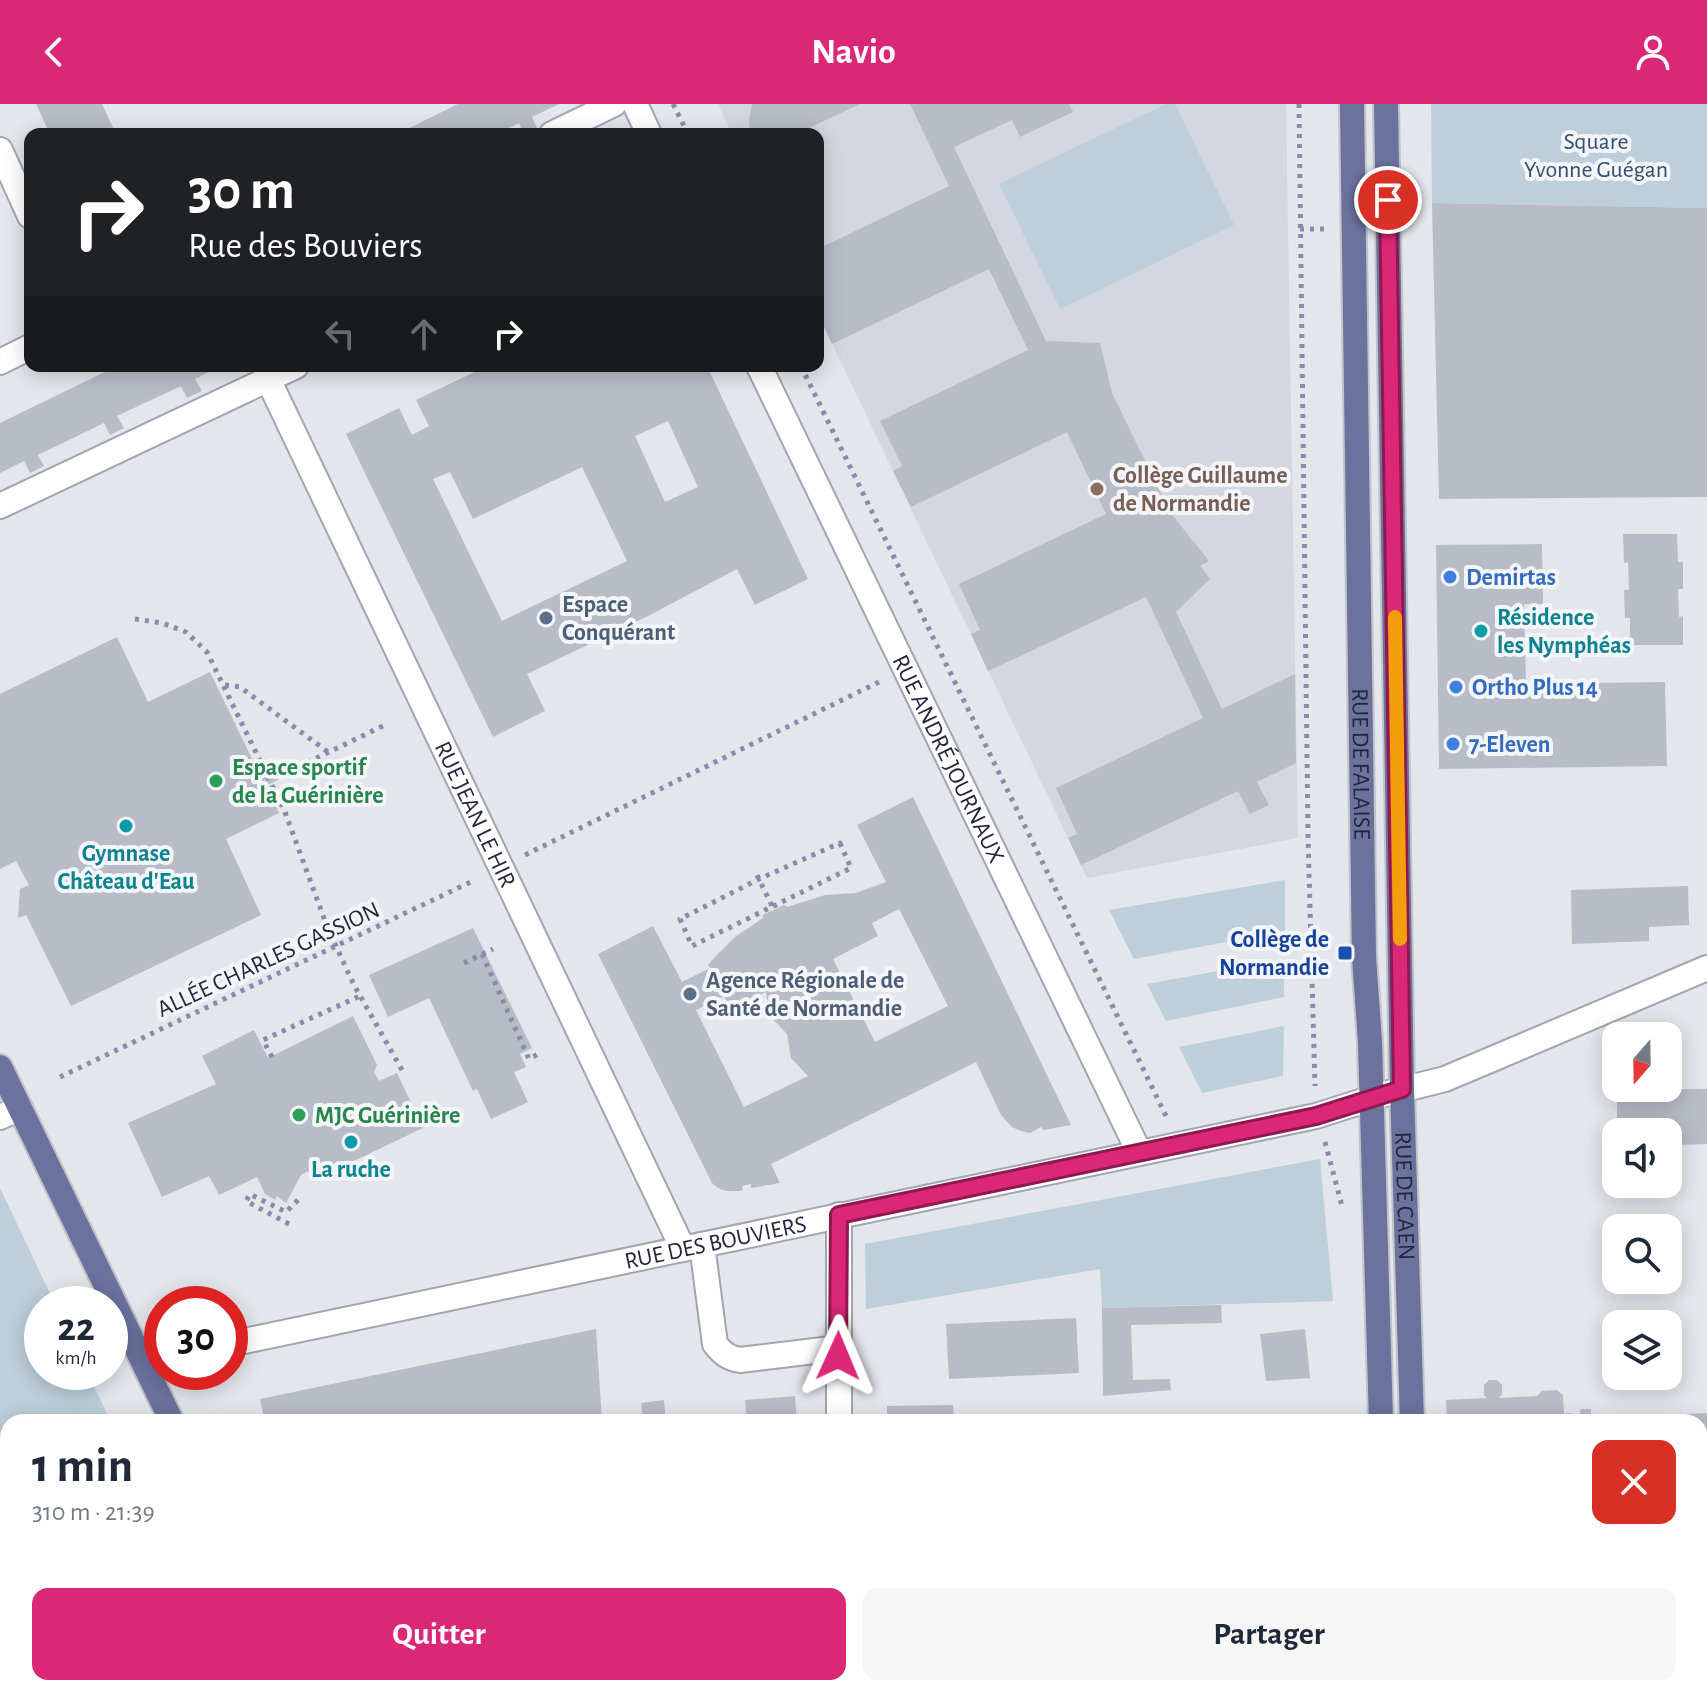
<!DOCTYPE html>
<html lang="fr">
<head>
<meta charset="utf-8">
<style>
	:root { --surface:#fff; --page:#f6f6f7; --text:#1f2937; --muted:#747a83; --accent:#db2777 }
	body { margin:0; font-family:"Alegreya Sans",sans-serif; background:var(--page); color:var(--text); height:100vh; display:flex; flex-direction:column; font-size:30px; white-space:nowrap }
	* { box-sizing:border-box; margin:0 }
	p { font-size:26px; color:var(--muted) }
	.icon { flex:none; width:44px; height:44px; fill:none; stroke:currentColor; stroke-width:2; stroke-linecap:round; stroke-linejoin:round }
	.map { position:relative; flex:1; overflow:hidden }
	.panel { position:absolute; left:0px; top:1310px; width:1708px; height:282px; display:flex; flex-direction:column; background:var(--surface); border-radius:24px 24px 0 0; box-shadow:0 4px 20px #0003 }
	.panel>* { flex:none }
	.hud { position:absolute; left:24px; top:24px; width:800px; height:244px; border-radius:16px; box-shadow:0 4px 20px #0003; background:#202124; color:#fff; overflow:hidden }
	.needle { width:52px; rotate:200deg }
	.tools { position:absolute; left:1602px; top:918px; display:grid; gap:16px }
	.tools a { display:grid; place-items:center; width:80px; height:80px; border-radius:16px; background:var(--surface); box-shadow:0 4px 20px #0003; font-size:40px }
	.speed { position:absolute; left:24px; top:1182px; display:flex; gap:16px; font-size:40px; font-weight:700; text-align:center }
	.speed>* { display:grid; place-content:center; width:104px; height:104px; border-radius:50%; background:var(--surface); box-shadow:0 4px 20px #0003; line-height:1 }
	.speed small { font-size:20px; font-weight:400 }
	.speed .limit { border:12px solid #d22; background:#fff; color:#111 }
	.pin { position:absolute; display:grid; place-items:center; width:68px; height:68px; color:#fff; margin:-34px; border:4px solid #fff; border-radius:50%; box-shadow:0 2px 8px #0007 }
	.me { position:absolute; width:88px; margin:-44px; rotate:1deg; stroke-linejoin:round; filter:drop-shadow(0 0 6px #0008) }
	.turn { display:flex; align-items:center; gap:28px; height:168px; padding:0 32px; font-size:36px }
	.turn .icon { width:104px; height:104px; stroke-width:2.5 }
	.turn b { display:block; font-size:56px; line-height:68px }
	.lanes { display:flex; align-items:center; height:76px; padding:0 32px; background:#0003; justify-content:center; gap:40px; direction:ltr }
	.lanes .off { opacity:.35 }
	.round { display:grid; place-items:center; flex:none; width:84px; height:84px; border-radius:16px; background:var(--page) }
	.head { display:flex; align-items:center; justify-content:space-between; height:136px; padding:0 32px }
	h1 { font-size:48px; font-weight:600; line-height:60px }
	.primary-button { display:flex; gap:16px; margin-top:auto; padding:16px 32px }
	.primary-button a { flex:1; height:92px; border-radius:16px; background:var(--accent); color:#fff; font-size:32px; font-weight:600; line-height:92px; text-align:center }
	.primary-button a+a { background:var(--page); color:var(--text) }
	header { display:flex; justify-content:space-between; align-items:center; height:104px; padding:0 32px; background:var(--accent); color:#fff; font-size:36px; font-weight:600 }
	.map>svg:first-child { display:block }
	.built { fill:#d4d7df }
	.green { fill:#bdcfdb }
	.building { fill:#b8bcc6; fill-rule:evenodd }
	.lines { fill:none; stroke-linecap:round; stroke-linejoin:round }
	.minor-casing { stroke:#a2a5af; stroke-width:28 }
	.major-casing { stroke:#c2c3c8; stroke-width:28 }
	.path { stroke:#868dac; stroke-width:5; stroke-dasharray:4 6; stroke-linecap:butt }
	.minor { stroke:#fff; stroke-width:24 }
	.major { stroke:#6b729d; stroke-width:24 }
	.tram { stroke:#5f6276; stroke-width:2 }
	.route-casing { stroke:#8e194d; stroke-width:20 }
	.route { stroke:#db2777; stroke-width:14 }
	.slow { stroke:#f59e0b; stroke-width:14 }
	.education-dot { fill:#8d6e63; stroke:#f3f5f8; stroke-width:3 }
	.shop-dot { fill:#3f7fe0; stroke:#f3f5f8; stroke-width:3 }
	.service-dot { fill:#5c6f8a; stroke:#f3f5f8; stroke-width:3 }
	.culture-dot { fill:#0f9aa8; stroke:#f3f5f8; stroke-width:3 }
	.leisure-dot { fill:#2e9e5b; stroke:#f3f5f8; stroke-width:3 }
	.transit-dot { fill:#1a4fb4; stroke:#f3f5f8; stroke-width:3 }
	.labels { text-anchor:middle; stroke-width:8; stroke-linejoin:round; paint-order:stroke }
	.park-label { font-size:24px; fill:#324f6e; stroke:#f3f5f8 }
	.education-label { font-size:24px; font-weight:bold; fill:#785e54; stroke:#f3f5f8; text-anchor:start }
	.shop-label { font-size:24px; font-weight:bold; fill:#366cbe; stroke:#f3f5f8; text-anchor:start }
	.service-label { font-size:24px; font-weight:bold; fill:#4e5e75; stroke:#f3f5f8; text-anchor:start }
	.culture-label { font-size:24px; font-weight:bold; fill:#0d838f; stroke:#f3f5f8 }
	.street-label { font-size:24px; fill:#24273b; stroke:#f3f5f8 }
	.leisure-label { font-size:24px; font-weight:bold; fill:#27864d; stroke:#f3f5f8; text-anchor:start }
	.transit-label { font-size:24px; font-weight:bold; fill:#164399; stroke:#f3f5f8; text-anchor:end }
</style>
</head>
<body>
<header><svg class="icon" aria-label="back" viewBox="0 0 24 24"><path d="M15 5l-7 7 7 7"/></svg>Navio<svg class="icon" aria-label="person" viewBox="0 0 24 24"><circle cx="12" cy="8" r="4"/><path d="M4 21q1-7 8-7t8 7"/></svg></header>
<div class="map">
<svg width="1707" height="1591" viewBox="0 0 1707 1591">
	<rect width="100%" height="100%" fill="#e3e6eb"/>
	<path class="built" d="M718 0H1286L1298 734 1087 774 818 210V30H732Z"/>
	<path class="green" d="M1166 0H1175L1234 121 1060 205 999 80Z
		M1431 0H1707V104L1432 99Z
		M1285 776V827L1134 855 1109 806Z
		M1284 855V893L1166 917 1147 880Z
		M1284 922 1283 972 1202 989 1179 943Z
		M1320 1055 1333 1197 1102 1204 1100 1165 866 1205 865 1140Z
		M0 1084 55 1200H42V1268H87L111 1318H8V1584H224L220 1591H0Z
		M602 1584H867L816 1591H551Z"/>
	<path class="building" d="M36 0H102L116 30H50Z
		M458 0H559L532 13 537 24 525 30H524L519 19 497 30H397Z
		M752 0H860L811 23V30H750L749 15Z
		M910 0H1069L1073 8 1020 33 1012 16 954 43 1046 237 1100 239 1112 289 1170 408 1209 457 1200 462 1210 475 1176 508 1222 605 1295 570 1296 659 1257 678 1269 701 1250 710 1238 687 1081 761 1068 734 1077 730 1056 684 1203 614 1146 493 988 567 971 530 980 526 959 480 1106 410 1067 328 911 403 893 367 902 362 880 317 1028 246 989 165 832 240 818 210V201L823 198 818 187V145L949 82Z
		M1432 99 1707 104V393L1439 395Z
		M117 262H221L195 275 202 287 187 294 181 282 117 312 124 324 110 331 104 319 38 351 44 362 30 369 24 357 0 369V319Z
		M487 262H707L808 475 755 501 737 465 648 512 527 570 545 607 493 633 346 330 399 304 412 331 429 322 416 296ZM668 317 698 383 665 398 635 332ZM582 363 627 457 502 517 433 375 450 368 473 415Z
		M1623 430H1677L1678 458H1683V485H1678L1679 513 1683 512V541H1630V514H1625L1624 486H1629L1628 458 1624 459Z
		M1542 440 1543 500H1524L1526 580 1665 578 1667 662 1439 665 1436 441Z
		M117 533 148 598 210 568 257 665 270 657 278 676 265 682 279 709 226 735 261 811 71 902 26 811 18 814 20 785 29 781 16 757 0 765V590Z
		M913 693 1071 1021 1043 1026 1041 1023 1030 1029 1021 1027 1012 1023 1001 1011 976 958 771 1060 780 1079 751 1084V1080L742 1082 743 1086 740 1087H726L718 1084 712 1079 598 850 653 822 682 878 710 864 708 861 715 853 735 833 763 814V811L784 801 787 803 825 791 856 789 886 778 857 721ZM899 805 948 902 875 938 833 855 878 832 872 819ZM766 888 770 912 787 930 791 954 808 972 744 1003 696 906 724 892 730 906Z
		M1688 782 1689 821 1649 823V837L1572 840 1571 786Z
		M473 824 532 944 520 950 526 963 514 968 528 998 491 1015 477 985 473 987 429 894 388 913 369 871Z
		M353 912 377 961 374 968 379 977 397 969 423 1024 312 1077 308 1067 301 1071 286 1099 277 1092 275 1096 265 1090 257 1073 219 1091 209 1072 162 1093 128 1019 216 980 202 952 254 926 268 954Z
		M1707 985V1040L1668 1041V1028H1617V986Z
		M1221 1201 1222 1219 1131 1221 1133 1276 1170 1275 1171 1286 1103 1292 1102 1204Z
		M1076 1214 1079 1269 949 1275 946 1220Z
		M596 1225 602 1318H265L260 1295Z
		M1305 1225 1310 1274 1266 1277 1260 1230Z
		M1489 1276H1497L1502 1281V1290L1499 1294 1537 1292 1542 1287 1557 1286 1563 1291 1564 1310 1572 1309V1318H1447L1446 1296 1487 1294 1484 1291V1281Z
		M795 1292 797 1317 747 1318 745 1296Z
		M664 1296 666 1318H643L641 1299Z
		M953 1301 954 1318H887V1302Z
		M1580 1305H1591V1315L1707 1309V1339H1700V1318H1581Z
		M714 1313V1318H680V1316Z
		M1298 1584H1317V1591H1298Z
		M1609 1587V1591H1466V1588Z"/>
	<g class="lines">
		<defs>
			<g id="minor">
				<path d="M635 0 649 30"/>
				<path d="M552 30 614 0"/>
				<path d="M0 46 30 112"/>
				<path d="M0 258 30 243"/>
				<path id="s1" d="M759 262 1139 1048"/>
				<path id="s2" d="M268 275 683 1145"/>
				<path d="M0 402 296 262"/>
				<path d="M0 1013 20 1004"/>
				<path d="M702 1141 715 1240C722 1249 728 1254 740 1256L839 1244"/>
				<path id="s3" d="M230 1240 1316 1012 1385 990 1445 975 1707 864"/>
				<path d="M839 1318V1111"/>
			</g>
			<g id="major">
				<path id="s4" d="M1352 0 1364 853 1370 938 1381 1318"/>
				<path id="s5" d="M1386 0 1402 985 1412 1318"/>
				<path d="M0 963 172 1318"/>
				<path d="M1700 1457H1707"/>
				<path d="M1700 1528H1707"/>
				<path d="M255 1584 256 1591"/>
				<path d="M306 1584 309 1591"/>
				<path d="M1398 1584V1591"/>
				<path d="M495 1591 546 1584"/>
				<path d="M877 1591 927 1584"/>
			</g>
		</defs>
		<use href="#minor" class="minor-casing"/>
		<use href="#major" class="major-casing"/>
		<path class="path" d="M673 0 688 30
			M1299 0 1308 732 1315 982
			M1300 125H1324
			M801 262 1166 1012
			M135 515 162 519 186 528 207 548 285 708 328 825 354 881 402 966
			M225 581 240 583 328 648
			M261 673 267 671 277 673 385 621
			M840 739 851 764 692 842 680 815 759 775Z
			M525 751 879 578
			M757 771 774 806
			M482 850 529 955 542 948
			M464 859 493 845
			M272 953 263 936 360 892
			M60 973 475 776
			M1325 1038 1342 1102
			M289 1120 246 1097 250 1090 286 1108 299 1095"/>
		<use href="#minor" class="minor"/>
		<use href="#major" class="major"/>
		<path class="tram" d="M1700 1478H1707
			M1700 1496H1707
			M615 1591 662 1584
			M736 1591 789 1584"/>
	</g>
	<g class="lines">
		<defs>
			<path id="route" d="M838 1252 839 1111 1316 1012 1402 985 1388 96"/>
		</defs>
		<use href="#route" class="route-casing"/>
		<use href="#route" class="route"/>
		<path class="slow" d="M1395 513 1400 835"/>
	</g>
	<circle class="education-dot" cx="1097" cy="385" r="8"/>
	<g class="shop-dot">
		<circle cx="1450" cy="473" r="8"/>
		<circle cx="1456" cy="583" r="8"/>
		<circle cx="1453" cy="640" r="8"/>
	</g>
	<g class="service-dot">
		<circle cx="546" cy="514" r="8"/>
		<circle cx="690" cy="890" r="8"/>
	</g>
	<g class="culture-dot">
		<circle cx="1481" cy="527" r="8"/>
		<circle cx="126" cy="722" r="8"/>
		<circle cx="351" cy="1038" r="8"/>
	</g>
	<g class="leisure-dot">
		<circle cx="216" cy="677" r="8"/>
		<circle cx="299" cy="1011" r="8"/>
	</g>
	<rect class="transit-dot" x="1337" y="841" width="16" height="16" rx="4"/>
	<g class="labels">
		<g class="park-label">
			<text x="1596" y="45">Square<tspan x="1596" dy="28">Yvonne Guégan</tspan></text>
		</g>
		<g class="education-label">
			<text x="1113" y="379">Collège Guillaume<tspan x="1113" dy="28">de Normandie</tspan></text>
		</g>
		<g class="shop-label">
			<text x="1466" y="481">Demirtas</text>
			<text x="1472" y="591">Ortho Plus 14</text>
			<text x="1469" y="648">7-Eleven</text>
		</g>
		<g class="service-label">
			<text x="562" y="508">Espace<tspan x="562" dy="28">Conquérant</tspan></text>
			<text x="706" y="884">Agence Régionale de<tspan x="706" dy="28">Santé de Normandie</tspan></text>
		</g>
		<g class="culture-label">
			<text x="1497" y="521" text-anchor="start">Résidence<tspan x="1497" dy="28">les Nymphéas</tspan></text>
			<text x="126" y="757">Gymnase<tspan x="126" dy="28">Château d'Eau</tspan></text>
			<text x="351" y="1073">La ruche</text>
		</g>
		<g class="street-label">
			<text dy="8" stroke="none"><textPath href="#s1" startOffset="436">RUE ANDRÉ JOURNAUX</textPath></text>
			<text dy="8" stroke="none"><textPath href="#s4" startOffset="660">RUE DE FALAISE</textPath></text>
			<text dy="8" stroke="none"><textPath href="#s2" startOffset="482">RUE JEAN LE HIR</textPath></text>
			<text transform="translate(268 855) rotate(-25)" y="8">ALLÉE CHARLES GASSION</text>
			<text dy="8" stroke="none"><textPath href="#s5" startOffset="1092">RUE DE CAEN</textPath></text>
			<text dy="8" stroke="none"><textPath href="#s3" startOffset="496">RUE DES BOUVIERS</textPath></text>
		</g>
		<g class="leisure-label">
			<text x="232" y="671">Espace sportif<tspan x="232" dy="28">de la Guérinière</tspan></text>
			<text x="315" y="1019">MJC Guérinière</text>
		</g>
		<g class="transit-label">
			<text x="1329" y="843">Collège de<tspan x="1329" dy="28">Normandie</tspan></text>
		</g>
	</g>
</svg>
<div class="tools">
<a><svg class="needle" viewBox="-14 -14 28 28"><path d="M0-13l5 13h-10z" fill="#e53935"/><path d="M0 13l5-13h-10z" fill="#747a83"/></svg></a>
<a><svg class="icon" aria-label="sound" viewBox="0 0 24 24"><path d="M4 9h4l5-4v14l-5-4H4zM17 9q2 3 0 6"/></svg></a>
<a><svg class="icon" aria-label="search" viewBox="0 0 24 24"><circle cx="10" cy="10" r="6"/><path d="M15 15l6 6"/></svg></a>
<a><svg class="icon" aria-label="layers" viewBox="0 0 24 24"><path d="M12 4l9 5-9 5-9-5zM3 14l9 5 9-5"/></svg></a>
</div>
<div class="speed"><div>22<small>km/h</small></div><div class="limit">30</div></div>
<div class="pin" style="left:1388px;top:96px;background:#d93025"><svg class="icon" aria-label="arrive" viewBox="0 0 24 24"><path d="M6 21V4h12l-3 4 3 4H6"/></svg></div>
<svg class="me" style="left:838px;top:1252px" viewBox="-20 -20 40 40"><path d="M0-17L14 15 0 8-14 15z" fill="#db2777" stroke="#fff" stroke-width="4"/></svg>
<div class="hud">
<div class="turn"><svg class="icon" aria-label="right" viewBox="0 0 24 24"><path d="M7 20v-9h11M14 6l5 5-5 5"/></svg><div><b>30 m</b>Rue des Bouviers</div></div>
<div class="lanes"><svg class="icon off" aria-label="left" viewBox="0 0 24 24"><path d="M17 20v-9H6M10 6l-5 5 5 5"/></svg><svg class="icon off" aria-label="ahead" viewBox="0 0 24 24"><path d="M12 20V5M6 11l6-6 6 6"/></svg><svg class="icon" aria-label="right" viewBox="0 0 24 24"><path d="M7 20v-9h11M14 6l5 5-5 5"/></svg></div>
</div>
<section class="panel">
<div class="head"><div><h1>1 min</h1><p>310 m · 21:39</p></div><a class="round" style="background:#d93025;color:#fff"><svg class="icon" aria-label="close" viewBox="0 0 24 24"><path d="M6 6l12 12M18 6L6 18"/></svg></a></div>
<div class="primary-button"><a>Quitter</a><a>Partager</a></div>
</section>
</div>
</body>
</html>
